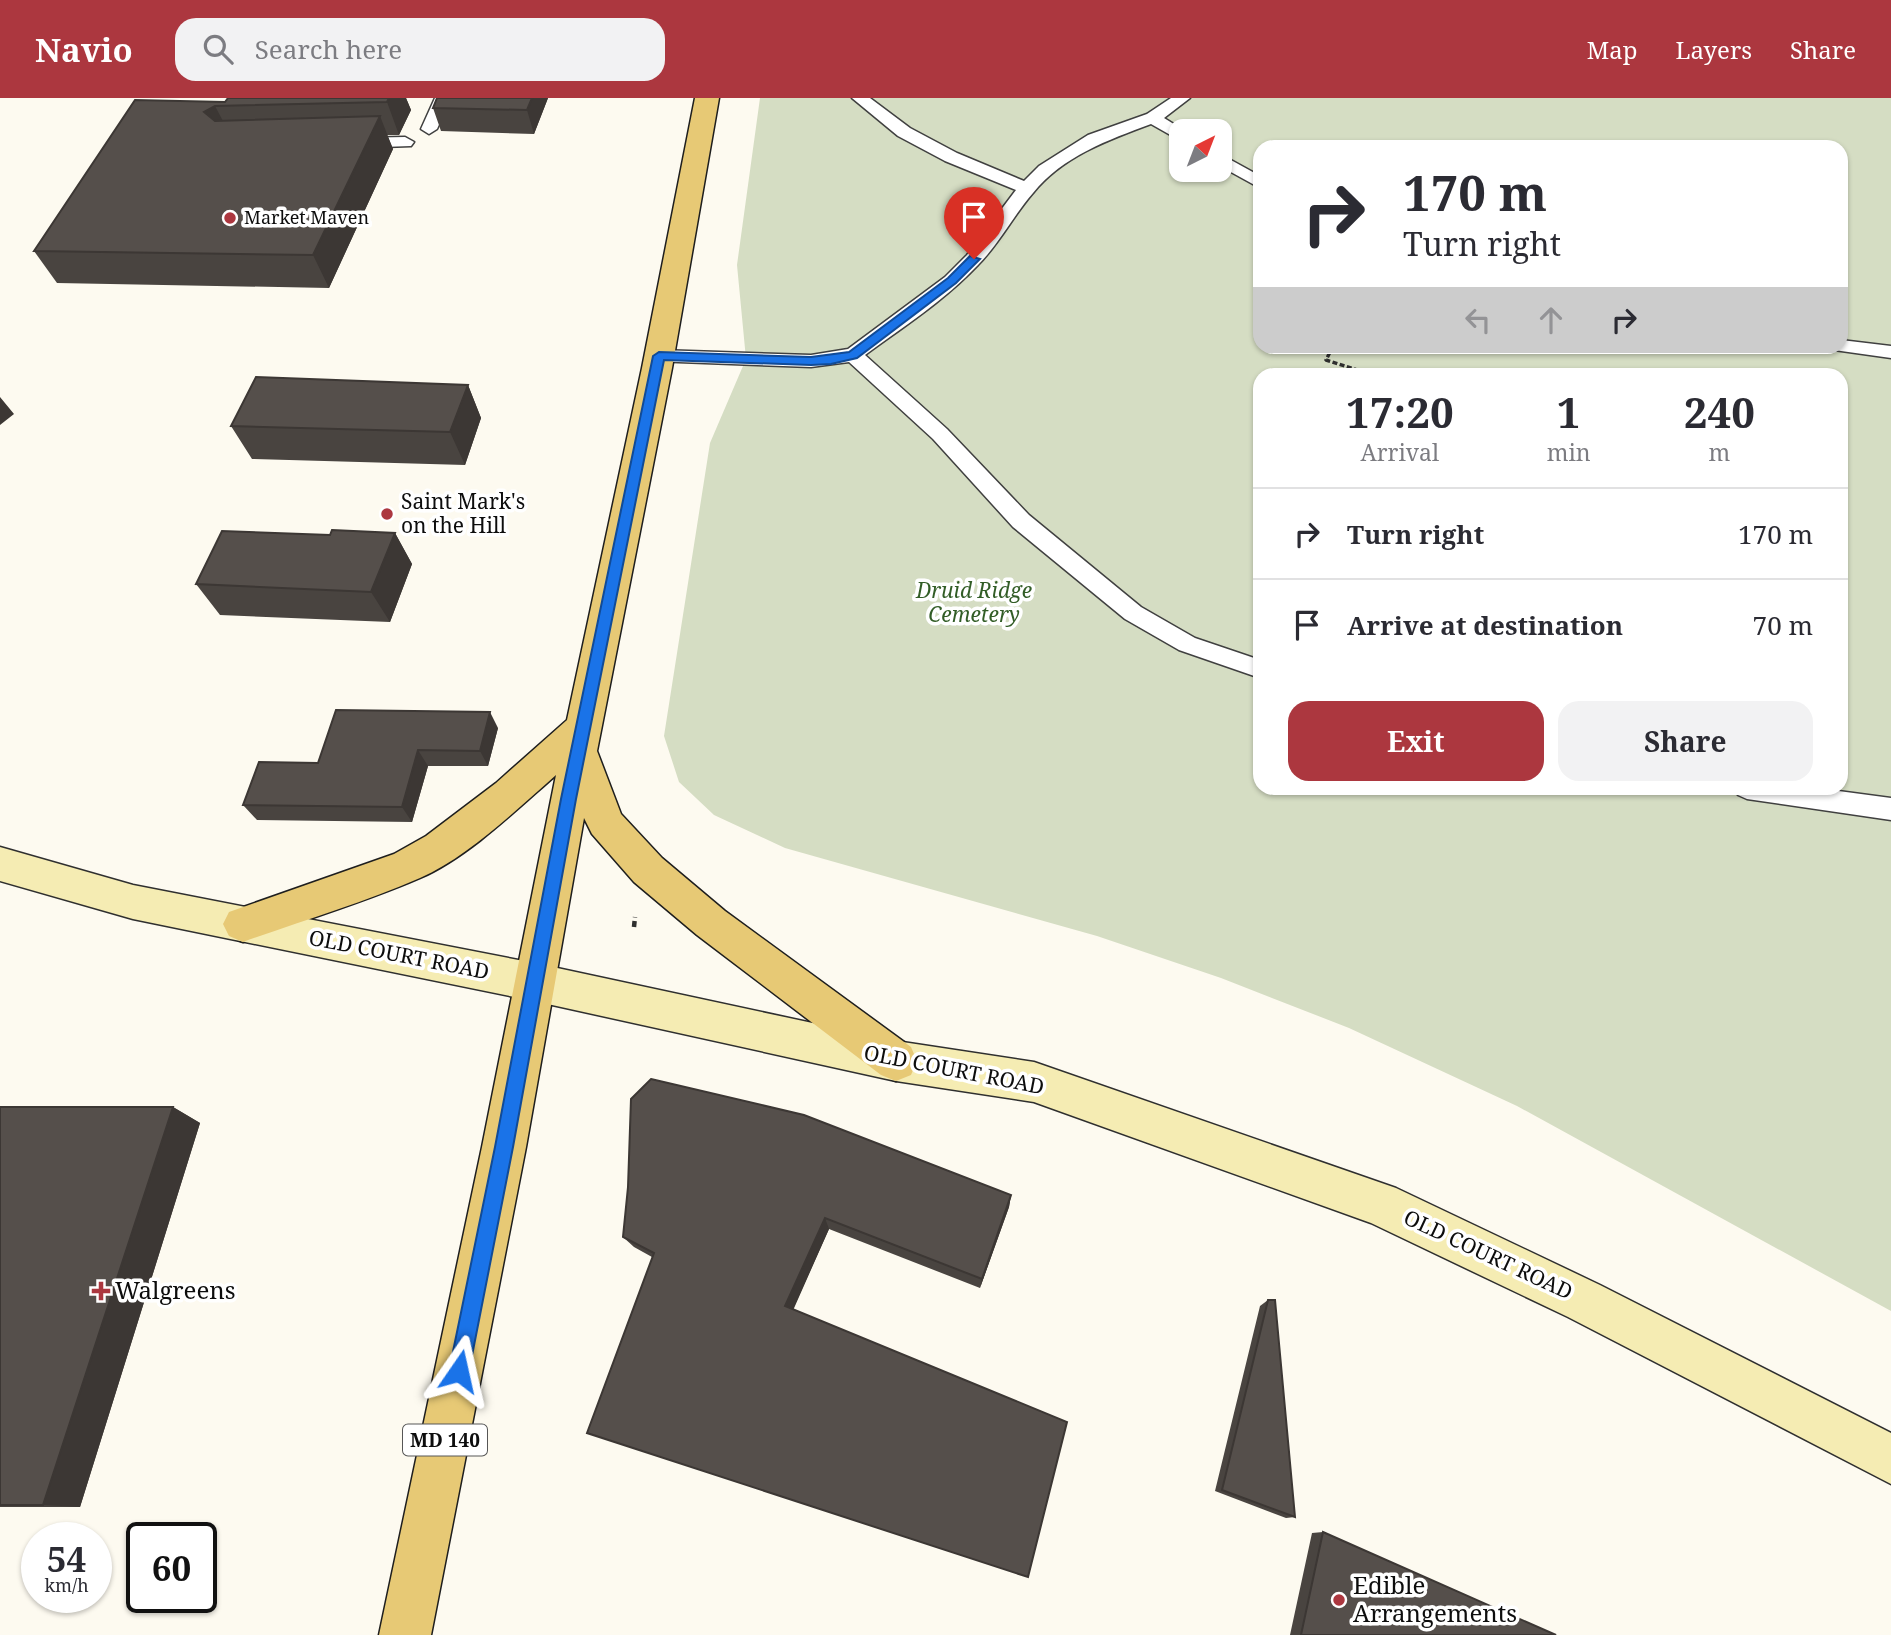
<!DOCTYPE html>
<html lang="en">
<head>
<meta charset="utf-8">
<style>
	:root { --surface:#fff; --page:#f2f2f3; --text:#2b2b33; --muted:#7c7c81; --line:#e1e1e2; --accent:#ac373f }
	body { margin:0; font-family:"Noto Serif",serif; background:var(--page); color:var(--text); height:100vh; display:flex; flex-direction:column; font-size:26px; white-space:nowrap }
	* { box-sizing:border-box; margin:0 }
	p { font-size:23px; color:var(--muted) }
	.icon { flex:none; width:38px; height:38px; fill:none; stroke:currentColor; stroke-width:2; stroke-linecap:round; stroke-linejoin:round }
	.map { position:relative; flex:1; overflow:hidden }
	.details { position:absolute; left:1253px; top:270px; width:595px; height:427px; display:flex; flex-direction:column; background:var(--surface); border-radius:21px; box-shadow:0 2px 5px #0004 }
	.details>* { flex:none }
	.top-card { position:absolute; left:1253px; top:42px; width:595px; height:214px; border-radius:21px; box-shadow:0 2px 5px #0004; background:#fff; color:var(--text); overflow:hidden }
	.needle { width:46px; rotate:42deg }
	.controls { position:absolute; left:1169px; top:21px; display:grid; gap:14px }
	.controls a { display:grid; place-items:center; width:63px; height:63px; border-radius:14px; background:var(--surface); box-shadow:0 2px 5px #0004; font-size:35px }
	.speed { position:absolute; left:21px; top:1424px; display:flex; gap:14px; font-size:35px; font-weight:700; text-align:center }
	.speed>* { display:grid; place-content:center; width:91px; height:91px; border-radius:50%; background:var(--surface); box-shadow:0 2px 5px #0004; line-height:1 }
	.speed small { font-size:18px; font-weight:400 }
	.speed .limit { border:4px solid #111; border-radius:10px; background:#fff; color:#111 }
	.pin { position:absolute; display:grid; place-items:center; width:60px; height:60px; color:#fff; margin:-72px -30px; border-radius:50% 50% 50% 0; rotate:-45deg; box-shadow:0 0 7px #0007 }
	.pin .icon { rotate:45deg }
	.me { position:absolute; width:77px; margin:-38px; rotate:11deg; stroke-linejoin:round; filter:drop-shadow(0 0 5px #0008) }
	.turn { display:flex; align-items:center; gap:24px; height:147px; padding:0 35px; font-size:32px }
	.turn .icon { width:91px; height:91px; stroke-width:2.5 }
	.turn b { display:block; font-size:49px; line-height:60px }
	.lanes { display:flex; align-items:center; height:66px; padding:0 35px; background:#0003; justify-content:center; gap:35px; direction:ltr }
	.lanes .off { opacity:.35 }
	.eta { display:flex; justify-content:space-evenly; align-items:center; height:119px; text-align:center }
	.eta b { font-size:42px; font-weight:700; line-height:49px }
	.cta { display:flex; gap:14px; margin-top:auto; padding:14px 35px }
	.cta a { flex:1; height:80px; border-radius:21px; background:var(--accent); color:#fff; font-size:28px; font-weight:700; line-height:80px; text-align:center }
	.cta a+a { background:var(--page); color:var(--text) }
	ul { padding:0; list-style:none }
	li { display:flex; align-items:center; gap:21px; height:91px; padding:0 35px; border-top:2px solid var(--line) }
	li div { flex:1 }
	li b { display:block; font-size:26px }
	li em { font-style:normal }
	header { display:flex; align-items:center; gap:42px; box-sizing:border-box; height:98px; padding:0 35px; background:var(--accent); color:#fff }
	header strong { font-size:33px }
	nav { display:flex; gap:38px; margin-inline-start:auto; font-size:24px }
	.search { width:490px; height:63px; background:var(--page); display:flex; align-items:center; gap:18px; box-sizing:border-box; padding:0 24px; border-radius:21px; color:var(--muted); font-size:26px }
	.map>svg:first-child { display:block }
	.cemetery { fill:#d5ddc3; fill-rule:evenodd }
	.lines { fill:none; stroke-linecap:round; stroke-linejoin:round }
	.lane-casing { stroke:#404040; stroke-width:3 }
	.secondary-casing { stroke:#2f2f2f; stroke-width:3 }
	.primary-casing { stroke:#1e1e1e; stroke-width:3 }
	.path-far1 { stroke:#2f2f2f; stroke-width:3.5; stroke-dasharray:5 2.5; stroke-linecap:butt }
	.path { stroke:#2f2f2f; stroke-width:4.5; stroke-dasharray:6 3.5; stroke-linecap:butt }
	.lane { fill:#fff; fill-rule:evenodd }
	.secondary { fill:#f5ecb3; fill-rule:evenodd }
	.primary { fill:#e7c975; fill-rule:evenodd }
	.wall { fill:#494440 }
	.shaded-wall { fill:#3c3734 }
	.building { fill:#554f4b; stroke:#3c3734; stroke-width:2 }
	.route { fill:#1a73e8; stroke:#114b97; stroke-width:2 }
	.poi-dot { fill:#ac373f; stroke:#fff; stroke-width:2.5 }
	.labels { text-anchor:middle; stroke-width:7; stroke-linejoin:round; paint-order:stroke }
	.far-poi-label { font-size:18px; fill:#0d0d0d; stroke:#fff; text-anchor:start }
	.shield { fill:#fff; stroke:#565656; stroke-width:2 }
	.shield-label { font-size:19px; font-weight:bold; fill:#0d0d0d }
	.poi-label { font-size:21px; fill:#0d0d0d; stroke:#fff; text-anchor:start }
	.park-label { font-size:21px; font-style:italic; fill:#325d26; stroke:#fff }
	.street-label { font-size:21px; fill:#0d0d0d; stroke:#fff }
	.near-poi-label { font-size:24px; fill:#0d0d0d; stroke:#fff; text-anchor:start }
</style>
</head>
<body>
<header>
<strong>Navio</strong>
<div class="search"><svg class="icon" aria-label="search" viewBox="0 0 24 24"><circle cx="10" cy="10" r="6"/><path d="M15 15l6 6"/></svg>Search here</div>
<nav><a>Map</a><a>Layers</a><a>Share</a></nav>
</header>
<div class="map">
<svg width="1891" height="1537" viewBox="0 0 1891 1537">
	<rect width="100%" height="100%" fill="#fdfaf0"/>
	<path class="cemetery" d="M760 0H1891V1213L1517 1008 1349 930 1221 880 1097 838 785 750 714 717 679 684 664 638 710 345 746 261 737 167ZM1181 33H1220V72H1181ZM1260 49H1841V248H1260ZM1260 276H1841V690H1260Z"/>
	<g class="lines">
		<defs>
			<path id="lane" d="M435 0H451L437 31 429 36 421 31Z
				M852 0H870L910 30 957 55 1024 83 1039 68 1088 37 1147 16 1171 0H1190L1164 20 1185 33H1181V43L1151 26C1108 42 1063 58 1033 95 1013 118 999 146 978 167 945 202 903 229 865 257L947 331 1029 417 1141 509 1195 540 1260 562V580L1179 552 1125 521 1013 429 933 341 849 264 811 269 652 263 649 258 652 253 659 252 811 257 848 251 945 179 967 157 1016 92 945 63 898 38Z
				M405 39 414 44 411 48 354 50 345 45 354 40Z
				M1220 56 1260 78V90L1220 68Z
				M1841 242 1891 248V260L1834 252 1832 248H1841Z
				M1734 690H1816L1891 700V722L1747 701 1738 697Z"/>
			<path id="secondary" d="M0 749 133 787 534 865 896 943 1034 964 1396 1090 1600 1187 1891 1335V1386L1568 1219 1371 1125 1034 1004 896 983 534 903 133 821 0 783Z"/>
			<path id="primary" d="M695 0H719L672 270 597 653 621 716 662 760 725 813 911 949 917 963 911 977 896 983 881 977 697 837 634 784 592 736 584 720 526 1049 431 1537H379L482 1049 556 677C516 712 468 759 420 780 363 805 301 823 243 844L229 838 223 826 229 814 394 756 426 738 496 685 567 622 642 270Z"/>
		</defs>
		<use href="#lane" class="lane-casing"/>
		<use href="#secondary" class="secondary-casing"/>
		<use href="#primary" class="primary-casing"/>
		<path class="path-far1" d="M1333 248 1326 262 1357 272"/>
		<path class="path" d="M634 829 635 819"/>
		<use href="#lane" class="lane"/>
		<use href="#secondary" class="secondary"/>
		<use href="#primary" class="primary"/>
	</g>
	<path class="wall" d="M406 0 411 12 399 37H387L393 51 329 190 57 185 34 153 135 2 225 4Z
		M437 0H548L534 36 441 33 433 10Z
		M468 287 481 320 465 367 252 361 231 328Z
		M395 435 412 466 390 524 220 517 196 486 330 437Z
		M498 630 488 668H428L412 724 257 722 243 707 318 665Z
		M0 1009H173L200 1025 80 1409H0Z
		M1011 1097 1009 1109 980 1190 829 1131 793 1211 652 1159 634 1149 623 1139Z
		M1268 1202 1295 1419 1286 1420 1215 1393 1260 1208Z
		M1323 1434 1556 1537H1290L1312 1435Z"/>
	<path class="shaded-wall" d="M389 0H406L411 12 399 37 387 4Z
		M532 0H548L534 36 527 12Z
		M215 8 232 40 204 14Z
		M380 18 393 51 329 190 313 157Z
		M468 287 481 320 465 367 450 334Z
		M0 299 14 316 0 327Z
		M395 435 412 466 390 524 371 494Z
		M490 614 498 630 488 668 480 653Z
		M418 652 428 668 412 724 402 709Z
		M173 1009 200 1025 80 1409 43 1407Z
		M1011 1097 1009 1109 980 1190 982 1181Z
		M825 1120 829 1131 791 1217 785 1208Z"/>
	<path class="building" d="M228 0H389L387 4 215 8 204 14 215 23 380 18 313 157 34 153 135 2 225 4Z
		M437 0H532L527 12 433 10Z
		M256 279 468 287 450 334 231 328Z
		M332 432 395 435 371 494 196 486 222 433 330 437Z
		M336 612 490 614 480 653 418 652 402 709 243 707 259 664 318 665Z
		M651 981 804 1017 1011 1097 982 1181 825 1120 785 1208 1067 1324 1028 1479 587 1335 654 1155 623 1139 628 1089 631 1001Z
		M0 1009H173L43 1407H0Z
		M1268 1202H1275L1295 1419 1222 1392Z
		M1323 1434 1556 1537H1301Z"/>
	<path class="route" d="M970 158 980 161 956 185 857 260 831 266 811 267 664 262 576 701 513 1049 469 1273 466 1280 459 1283 452 1280 449 1273 495 1049 561 701 653 258 659 254 811 259 849 254 948 180Z"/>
	<g class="poi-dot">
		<circle cx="230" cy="120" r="7"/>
		<circle cx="387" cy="416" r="7"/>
		<path d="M97.5 1182.5h7v7h7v7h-7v7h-7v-7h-7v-7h7z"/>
		<circle cx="1339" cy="1502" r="7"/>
	</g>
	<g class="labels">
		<g class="far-poi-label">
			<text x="244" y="126">Market Maven</text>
		</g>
		<rect class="shield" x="403" y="1326.5" width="84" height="31" rx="5"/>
		<g class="shield-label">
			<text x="445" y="1349">MD 140</text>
		</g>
		<g class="poi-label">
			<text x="401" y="411">Saint Mark's<tspan x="401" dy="24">on the Hill</tspan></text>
		</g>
		<g class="park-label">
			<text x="974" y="500">Druid Ridge<tspan x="974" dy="24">Cemetery</tspan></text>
		</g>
		<g class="street-label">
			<text transform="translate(399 857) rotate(11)" y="7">OLD COURT ROAD</text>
			<text transform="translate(954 972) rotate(11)" y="7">OLD COURT ROAD</text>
			<text transform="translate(1488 1157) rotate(25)" y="7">OLD COURT ROAD</text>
		</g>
		<g class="near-poi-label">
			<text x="115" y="1201">Walgreens</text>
			<text x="1353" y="1496">Edible<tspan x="1353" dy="28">Arrangements</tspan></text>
		</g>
	</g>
</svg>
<div class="controls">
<a><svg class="needle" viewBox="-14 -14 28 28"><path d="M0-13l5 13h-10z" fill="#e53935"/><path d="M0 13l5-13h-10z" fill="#7c7c81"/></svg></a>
</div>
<div class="speed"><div>54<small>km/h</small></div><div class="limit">60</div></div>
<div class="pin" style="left:974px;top:161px;background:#d93025"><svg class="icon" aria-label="arrive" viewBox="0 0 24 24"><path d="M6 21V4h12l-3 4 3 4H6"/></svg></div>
<svg class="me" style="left:459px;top:1273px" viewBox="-20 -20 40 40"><path d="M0-17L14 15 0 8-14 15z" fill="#1a73e8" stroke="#fff" stroke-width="4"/></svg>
<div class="top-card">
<div class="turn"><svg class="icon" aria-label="right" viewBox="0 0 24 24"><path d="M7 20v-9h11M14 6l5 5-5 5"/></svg><div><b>170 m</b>Turn right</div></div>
<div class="lanes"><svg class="icon off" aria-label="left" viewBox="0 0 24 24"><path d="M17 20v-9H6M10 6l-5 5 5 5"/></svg><svg class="icon off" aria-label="ahead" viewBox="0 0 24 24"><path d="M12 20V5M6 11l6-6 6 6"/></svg><svg class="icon" aria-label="right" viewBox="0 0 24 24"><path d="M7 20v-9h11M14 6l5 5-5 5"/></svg></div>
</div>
<section class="details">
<div class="eta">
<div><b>17:20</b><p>Arrival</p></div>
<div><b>1</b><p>min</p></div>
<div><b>240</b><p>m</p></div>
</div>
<ul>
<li><svg class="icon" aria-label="right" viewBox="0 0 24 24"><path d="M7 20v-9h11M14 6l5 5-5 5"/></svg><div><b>Turn right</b></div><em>170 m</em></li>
<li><svg class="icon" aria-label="arrive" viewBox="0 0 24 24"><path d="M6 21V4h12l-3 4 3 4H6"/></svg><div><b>Arrive at destination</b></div><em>70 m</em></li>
</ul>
<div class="cta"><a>Exit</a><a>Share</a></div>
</section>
</div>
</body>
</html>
